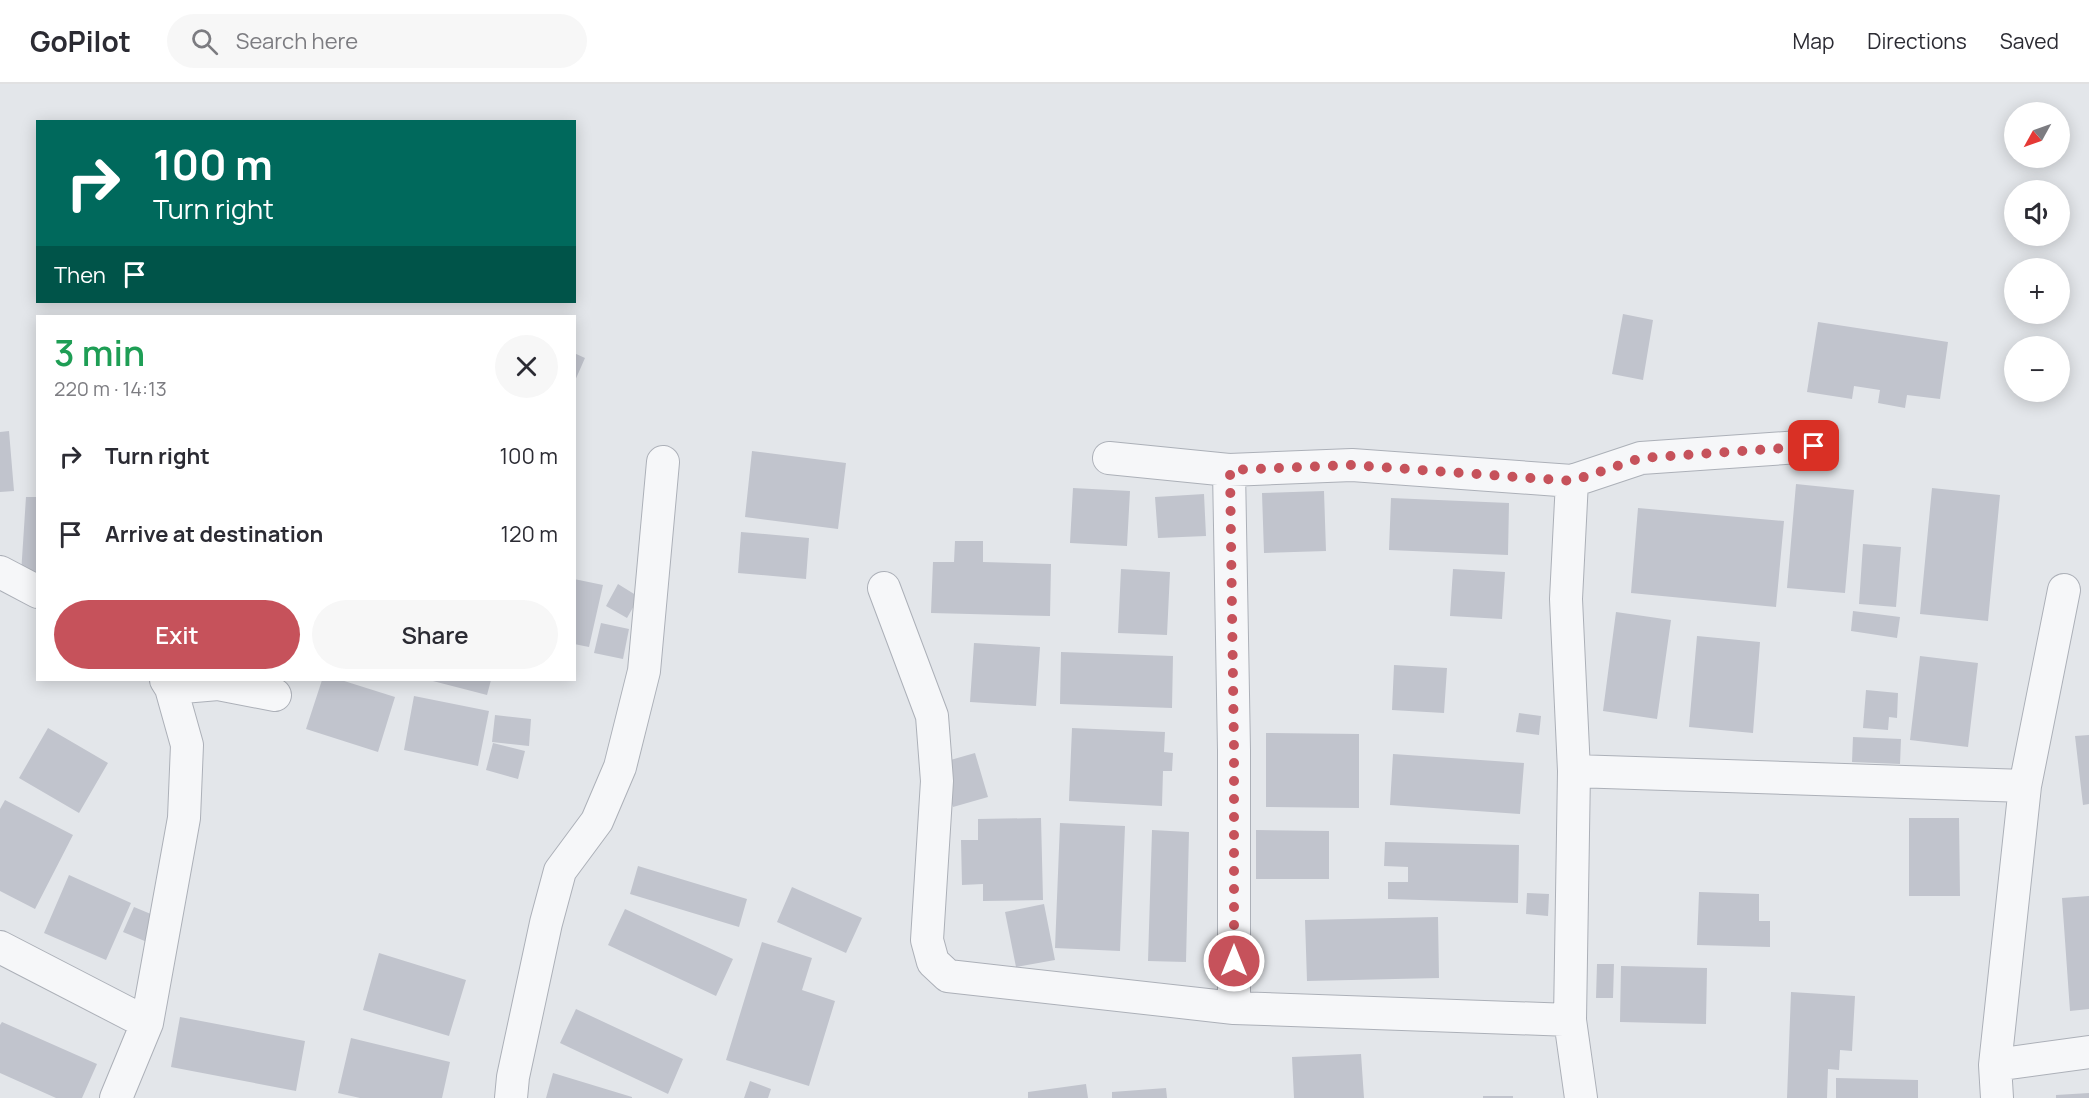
<!DOCTYPE html>
<html lang="en">
<head>
<meta charset="utf-8">
<style>
	:root { --surface:#fff; --page:#f7f7f7; --text:#2b2b33; --muted:#7c7c81; --line:#e1e1e2; --accent:#c6525b }
	body { margin:0; font-family:Manrope,sans-serif; background:var(--page); color:var(--text); height:100vh; display:flex; flex-direction:column; font-size:22px; white-space:nowrap }
	* { box-sizing:border-box; margin:0 }
	p { font-size:20px; color:var(--muted) }
	.icon { flex:none; width:33px; height:33px; fill:none; stroke:currentColor; stroke-width:2; stroke-linecap:round; stroke-linejoin:round }
	.map { position:relative; flex:1; overflow:hidden }
	.panel { position:absolute; left:36px; top:231px; width:540px; height:366px; display:flex; flex-direction:column; background:var(--surface); border-radius:0px; box-shadow:0 3px 15px #0003 }
	.panel>* { flex:none }
	.guide { position:absolute; left:36px; top:36px; width:540px; height:183px; border-radius:0px; box-shadow:0 3px 15px #0003; background:#00695c; color:#fff; overflow:hidden }
	.needle { width:39px; rotate:230deg }
	.tools { position:absolute; left:2004px; top:18px; display:grid; gap:12px }
	.tools a { display:grid; place-items:center; width:66px; height:66px; border-radius:50%; background:var(--surface); box-shadow:0 3px 15px #0003; font-size:30px }
	.pin { position:absolute; display:grid; place-items:center; width:51px; height:51px; color:#fff; margin:-26px; border-radius:12px; box-shadow:0 3px 9px #0006 }
	.me { position:absolute; width:66px; margin:-33px; rotate:0deg; stroke-linejoin:round; filter:drop-shadow(0 0 4px #0008) }
	.turn { display:flex; align-items:center; gap:21px; height:126px; padding:0 18px; font-size:27px }
	.turn .icon { width:78px; height:78px; stroke-width:2.5 }
	.turn b { display:block; font-size:42px; line-height:51px }
	.then { display:flex; align-items:center; height:57px; padding:0 18px; background:#0003; gap:12px; font-size:22px }
	.round { display:grid; place-items:center; flex:none; width:63px; height:63px; border-radius:32px; background:var(--page) }
	.headline { display:flex; align-items:center; justify-content:space-between; height:102px; padding:0 18px }
	h1 { font-size:36px; font-weight:600; line-height:45px; color:#1e9e55 }
	.button { display:flex; gap:12px; margin-top:auto; padding:12px 18px }
	.button a { flex:1; height:69px; border-radius:36px; background:var(--accent); color:#fff; font-size:24px; font-weight:600; line-height:69px; text-align:center }
	.button a+a { background:var(--page); color:var(--text) }
	ul { padding:0; list-style:none }
	li { display:flex; align-items:center; gap:18px; height:78px; padding:0 18px }
	li div { flex:1 }
	li b { display:block; font-size:22px }
	li em { font-style:normal }
	header { display:flex; align-items:center; gap:36px; box-sizing:border-box; height:84px; padding:0 30px; background:var(--surface); border-bottom:2px solid var(--line) }
	header strong { font-size:28px }
	nav { display:flex; gap:33px; margin-inline-start:auto; font-size:21px }
	.search { width:420px; height:54px; background:var(--page); display:flex; align-items:center; gap:15px; box-sizing:border-box; padding:0 21px; border-radius:33px; color:var(--muted); font-size:22px }
	.map>svg:first-child { display:block }
	.building { fill:#c1c4cd }
	.lines { fill:none; stroke-linecap:round; stroke-linejoin:round }
	.minor-casing { stroke:#acb0b8; stroke-width:34 }
	.minor { stroke:#f6f7f9; stroke-width:32 }
	.route { stroke:#c6525b; stroke-width:10; stroke-dasharray:0 18 }
</style>
</head>
<body>
<header>
<strong>GoPilot</strong>
<div class="search"><svg class="icon" aria-label="search" viewBox="0 0 24 24"><circle cx="10" cy="10" r="6"/><path d="M15 15l6 6"/></svg>Search here</div>
<nav><a>Map</a><a>Directions</a><a>Saved</a></nav>
</header>
<div class="map">
<svg width="2089" height="1014" viewBox="0 0 2089 1014">
	<rect width="100%" height="100%" fill="#e3e6ea"/>
	<path class="building" d="M1623 230 1653 236 1643 296 1612 290Z
		M1818 238 1948 258 1940 315 1907 311 1905 324 1878 319 1880 306 1854 302 1852 315 1807 308Z
		M574 269 585 274 574 299Z
		M9 347 14 407 0 408V348Z
		M752 367 846 379 838 445 745 433Z
		M1796 400 1854 406 1845 509 1787 504Z
		M1073 404 1130 407 1127 462 1070 459Z
		M1932 404 2000 411 1988 537 1920 530Z
		M1324 407 1326 467 1264 469 1262 409Z
		M1204 410 1206 452 1158 454 1155 413Z
		M26 413H38V491L21 490Z
		M1391 414 1509 419 1508 471 1389 466Z
		M1638 424 1784 437 1776 523 1631 509Z
		M741 448 809 454 806 495 738 489Z
		M955 457H983V478L1051 480 1050 532 931 529 933 478H954Z
		M1863 460 1901 463 1896 523 1859 520Z
		M1121 485 1170 488 1167 551 1118 549Z
		M1453 485 1505 488 1502 535 1450 532Z
		M574 495 603 501 589 563 574 560Z
		M618 500 639 513 627 534 606 522Z
		M1853 527 1900 533 1897 554 1851 547Z
		M1616 528 1671 536 1657 635 1603 627Z
		M601 539 629 545 623 575 594 569Z
		M1697 552 1760 558 1753 649 1689 643Z
		M974 559 1040 563 1036 622 970 618Z
		M1061 568 1173 572 1172 624 1060 620Z
		M1920 572 1978 579 1968 663 1910 656Z
		M1394 581 1447 584 1444 629 1392 626Z
		M322 596H341L395 613 378 668 306 645Z
		M429 596H491L487 611Z
		M1866 606 1898 609 1897 634 1889 633 1888 646 1863 644Z
		M414 612 489 627 478 682 404 666Z
		M1519 629 1541 632 1539 651 1516 648Z
		M495 631 531 635 529 662 492 658Z
		M48 644 108 679 79 729 19 694Z
		M1072 644 1165 648 1164 668 1173 669 1172 687H1163L1162 722 1069 717Z
		M1266 649 1359 650V724L1266 723Z
		M2089 651V720L2083 721 2075 652Z
		M1853 653 1901 655 1900 680 1852 678Z
		M493 659 525 667 518 695 486 686Z
		M975 669 988 713 953 723 940 679Z
		M1393 670 1524 679 1520 730 1390 721Z
		M5 716 73 751 35 825 0 807V725Z
		M1041 734 1043 816 983 817V800L962 801 961 756H978V735Z
		M1909 734H1959L1960 812H1909Z
		M1060 739 1125 742 1120 867 1055 864Z
		M1152 746 1189 748 1186 878 1148 877Z
		M1256 746 1329 747V795H1256Z
		M1385 758 1519 761 1518 819 1388 815V798H1408V783L1384 782Z
		M638 782 747 815 739 843 630 810Z
		M69 791 131 819 106 876 44 849Z
		M792 803 862 834 846 869 777 838Z
		M1699 808 1759 810V837H1770V863L1697 861Z
		M1527 809 1549 810 1548 832 1526 830Z
		M2089 812V925L2070 927 2062 814Z
		M1044 820 1055 876 1016 883 1005 828Z
		M134 823 158 833 147 858 123 848Z
		M625 825 733 875 716 912 608 861Z
		M1438 833 1439 894 1307 897 1305 836Z
		M762 858 812 874 802 906 835 917 809 1002 726 976Z
		M379 869 466 896 449 952 363 926Z
		M1597 880H1614L1613 914H1596Z
		M1621 882 1707 884 1706 940 1620 938Z
		M1791 908 1855 912 1852 967 1840 966 1839 986 1828 985 1827 1014H1787Z
		M576 925 683 975 668 1010 560 959Z
		M180 933 305 957 296 1007 171 983Z
		M2 938 97 980 82 1014H56L0 989V941Z
		M351 954 450 978 442 1014H360L338 1009Z
		M1361 970 1364 1014H1294L1292 973Z
		M553 989 632 1013V1014H546Z
		M1836 994 1918 996V1014H1836Z
		M750 997 771 1005 768 1014H744Z
		M1086 1000 1088 1014H1028V1008Z
		M1166 1004 1167 1014H1112V1008Z
		M2089 1009V1014H2056V1011Z
		M1483 1012H1513V1014H1483Z"/>
	<g class="lines">
		<defs>
			<path id="minor" d="M1109 374 1229 386 1352 381 1572 397 1641 374 1814 362
				M1229 386 1234 666V924
				M1572 397 1566 515 1574 687 1570 936 1581 1014
				M0 488 38 508
				M884 504 932 632 937 697 927 856 933 878 948 892 1234 924 1570 936
				M171 604 218 600 275 611
				M1574 687 2025 702
				M0 863 147 939
				M1995 981 2089 968
				M116 1014 147 939 184 734 187 661 171 604 166 596
				M511 1014 513 993 546 839 560 787 597 737 620 683 644 587 663 378
				M1997 1014 1995 981 2025 702 2064 506"/>
		</defs>
		<use href="#minor" class="minor-casing"/>
		<use href="#minor" class="minor"/>
	</g>
	<g class="lines">
		<path class="route" d="M1234 877V666L1230 386 1352 381 1572 397 1641 374 1814 362"/>
	</g>
</svg>
<div class="tools">
<a><svg class="needle" viewBox="-14 -14 28 28"><path d="M0-13l5 13h-10z" fill="#e53935"/><path d="M0 13l5-13h-10z" fill="#7c7c81"/></svg></a>
<a><svg class="icon" aria-label="sound" viewBox="0 0 24 24"><path d="M4 9h4l5-4v14l-5-4H4zM17 9q2 3 0 6"/></svg></a>
<a>+</a>
<a>−</a>
</div>
<div class="pin" style="left:1814px;top:362px;background:#d93025"><svg class="icon" aria-label="arrive" viewBox="0 0 24 24"><path d="M6 21V4h12l-3 4 3 4H6"/></svg></div>
<svg class="me" style="left:1234px;top:877px" viewBox="-20 -20 40 40"><circle r="17" fill="#c6525b" stroke="#fff" stroke-width="3"/><path d="M0-11L8 9 0 5-8 9z" fill="#fff"/></svg>
<div class="guide">
<div class="turn"><svg class="icon" aria-label="right" viewBox="0 0 24 24"><path d="M7 20v-9h11M14 6l5 5-5 5"/></svg><div><b>100 m</b>Turn right</div></div>
<div class="then">Then<svg class="icon" aria-label="arrive" viewBox="0 0 24 24"><path d="M6 21V4h12l-3 4 3 4H6"/></svg></div>
</div>
<section class="panel">
<div class="headline"><div><h1>3 min</h1><p>220 m · 14:13</p></div><a class="round"><svg class="icon" aria-label="close" viewBox="0 0 24 24"><path d="M6 6l12 12M18 6L6 18"/></svg></a></div>
<ul>
<li><svg class="icon" aria-label="right" viewBox="0 0 24 24"><path d="M7 20v-9h11M14 6l5 5-5 5"/></svg><div><b>Turn right</b></div><em>100 m</em></li>
<li><svg class="icon" aria-label="arrive" viewBox="0 0 24 24"><path d="M6 21V4h12l-3 4 3 4H6"/></svg><div><b>Arrive at destination</b></div><em>120 m</em></li>
</ul>
<div class="button"><a>Exit</a><a>Share</a></div>
</section>
</div>
</body>
</html>
